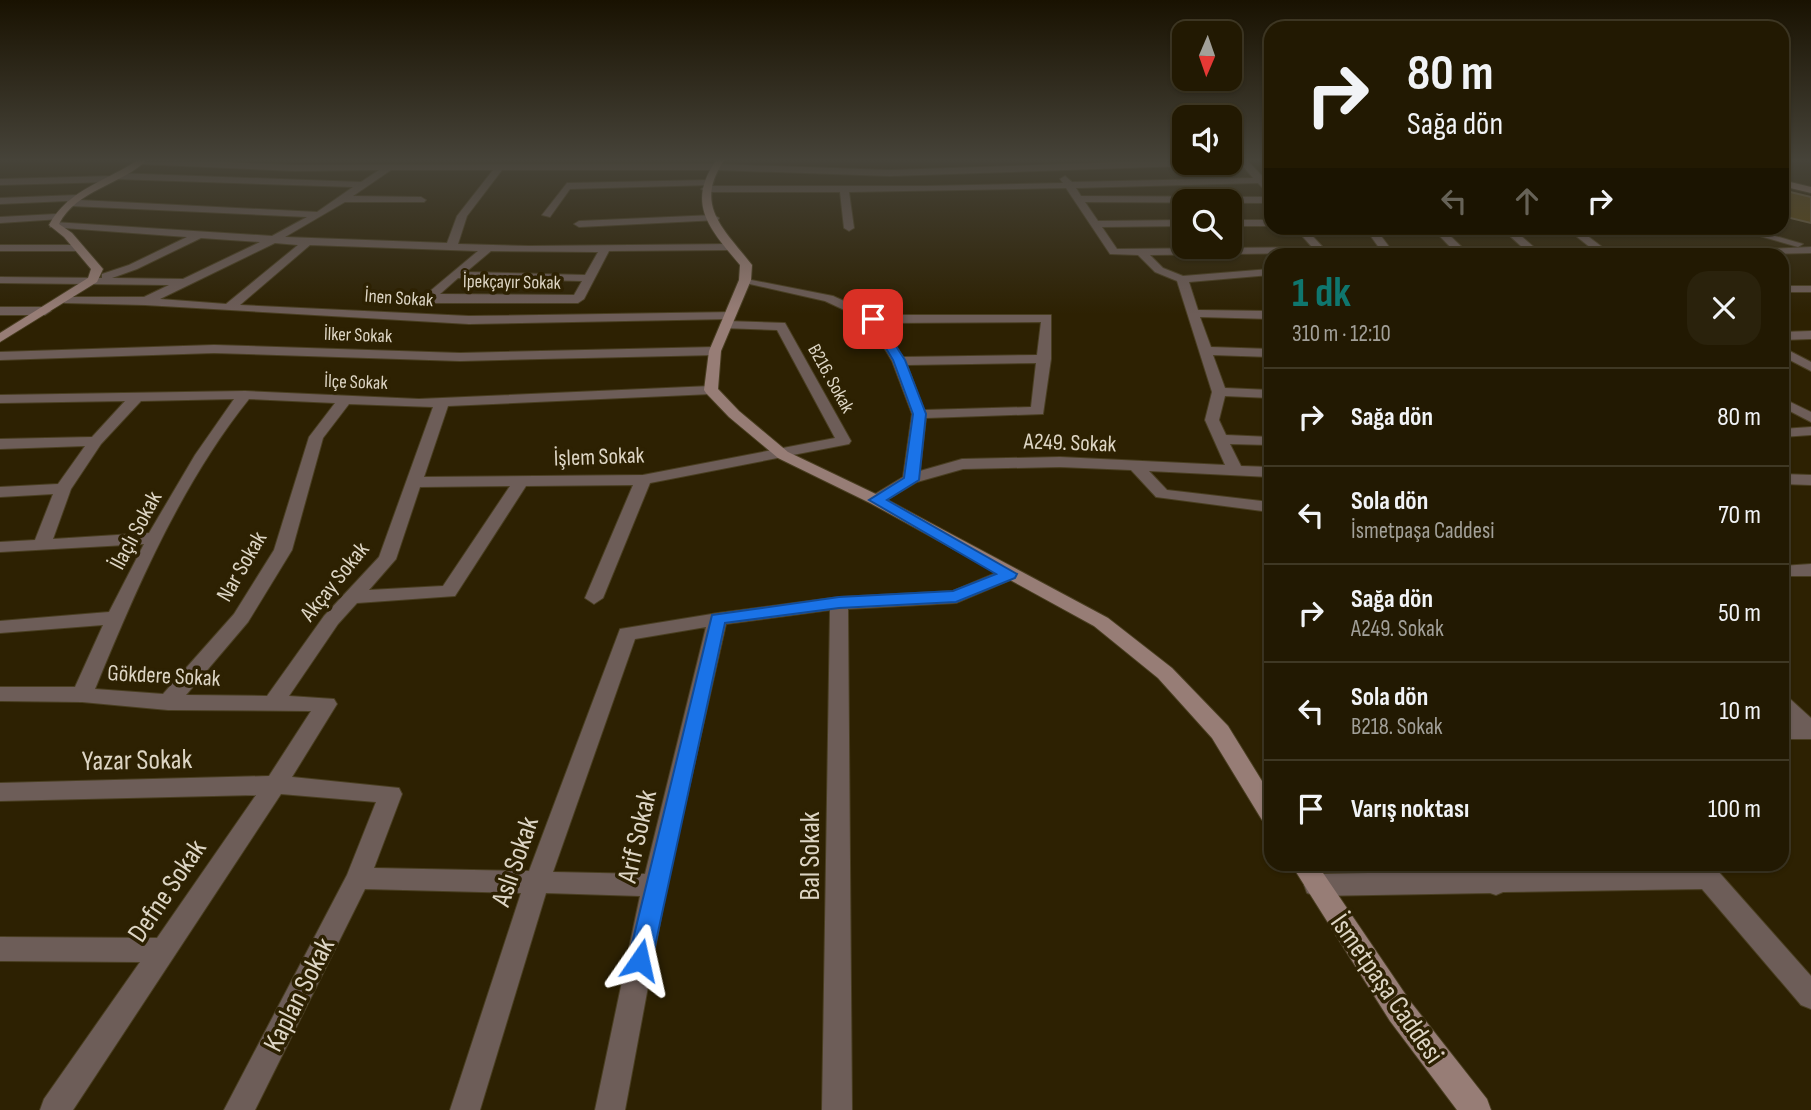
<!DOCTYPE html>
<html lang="tr">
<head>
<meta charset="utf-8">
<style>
	:root { --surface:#221902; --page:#2a220c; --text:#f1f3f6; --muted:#a2a099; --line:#3f3824; --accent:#0f766e }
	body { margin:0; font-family:"Sofia Sans Condensed",sans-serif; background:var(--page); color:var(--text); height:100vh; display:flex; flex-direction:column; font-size:26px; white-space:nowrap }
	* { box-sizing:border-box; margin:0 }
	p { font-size:23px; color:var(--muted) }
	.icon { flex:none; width:38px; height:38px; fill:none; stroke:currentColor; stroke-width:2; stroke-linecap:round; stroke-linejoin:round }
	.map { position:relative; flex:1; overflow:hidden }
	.sheet { position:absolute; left:1264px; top:248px; width:525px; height:623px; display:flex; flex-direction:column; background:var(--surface); border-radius:21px; box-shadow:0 2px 5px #0004,0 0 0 2px var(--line) }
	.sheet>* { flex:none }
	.top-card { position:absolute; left:1264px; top:21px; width:525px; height:214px; border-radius:21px; box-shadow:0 2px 5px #0004,0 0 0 2px var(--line); background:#221902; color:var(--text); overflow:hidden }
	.needle { width:46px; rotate:182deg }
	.fabs { position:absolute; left:1172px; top:21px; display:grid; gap:14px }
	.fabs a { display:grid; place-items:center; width:70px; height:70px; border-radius:14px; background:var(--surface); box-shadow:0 2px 5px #0004,0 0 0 2px var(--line); font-size:35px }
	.pin { position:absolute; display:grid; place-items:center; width:60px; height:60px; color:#fff; margin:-30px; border-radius:14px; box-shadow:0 4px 10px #0006 }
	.me { position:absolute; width:77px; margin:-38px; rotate:11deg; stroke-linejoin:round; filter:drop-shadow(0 0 5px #0008) }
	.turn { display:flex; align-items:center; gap:24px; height:147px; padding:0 28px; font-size:32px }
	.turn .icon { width:91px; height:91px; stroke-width:2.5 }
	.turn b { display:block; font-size:49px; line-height:60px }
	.lanes { display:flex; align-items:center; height:66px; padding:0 28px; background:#0003; justify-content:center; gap:35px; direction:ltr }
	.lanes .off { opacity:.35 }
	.round { display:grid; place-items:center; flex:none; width:74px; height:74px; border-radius:21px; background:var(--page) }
	.summary { display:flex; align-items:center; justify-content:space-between; height:119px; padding:0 28px }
	h1 { font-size:42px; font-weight:700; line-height:52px; color:var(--accent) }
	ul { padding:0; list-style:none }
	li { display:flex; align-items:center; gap:21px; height:98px; padding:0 28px; border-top:2px solid var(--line) }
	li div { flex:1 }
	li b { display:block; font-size:26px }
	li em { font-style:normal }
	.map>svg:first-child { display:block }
	.building { fill:#5f490e; stroke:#706243; stroke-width:2 }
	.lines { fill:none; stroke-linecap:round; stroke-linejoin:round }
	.minor-casing { stroke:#493e21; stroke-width:2 }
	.secondary-casing { stroke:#493e21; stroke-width:2 }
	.minor { fill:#6d5d58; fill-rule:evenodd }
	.secondary { fill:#977d76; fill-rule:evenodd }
	.route { fill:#1a73e8; stroke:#114b97; stroke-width:2 }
	.labels { text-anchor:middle; stroke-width:7; stroke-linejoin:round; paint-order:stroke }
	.far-street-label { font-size:19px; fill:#ddd5c4; stroke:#2d2102 }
	.street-label { font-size:23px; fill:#ddd5c4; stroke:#2d2102 }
	.near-street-label { font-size:28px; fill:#ddd5c4; stroke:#2d2102 }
</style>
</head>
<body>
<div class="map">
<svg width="1811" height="1110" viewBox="0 0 1811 1110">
	<rect width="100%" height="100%" fill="#2d2102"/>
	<path class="building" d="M1782 190 1811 197V223L1782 216Z"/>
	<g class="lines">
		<defs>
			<path id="minor" d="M142 159 295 165 716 164 890 170 1185 160 1189 163 1185 166 890 176 716 170H502L467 216 458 244 529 246 731 244 736 247 731 250 609 251 584 299 578 303H427L421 299 423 297 478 251 310 245 240 305 469 316 734 312 736 315 730 319 469 324 145 305 65 303 61 301V297H144L169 285 0 283V277L102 278V274L129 265 187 237 50 227V223L54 222 272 236 307 217 71 206 68 205 67 201 0 204V198L77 195 82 198 79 200 317 212 353 187 115 179 111 182 0 185V179L112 176 116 173 361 182 379 170 295 171 139 164ZM391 170H493L457 216 447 243 285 237 345 202H424L426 200 421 197 353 196ZM201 238 260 242 183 279 112 278 137 269ZM275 243 298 245 226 304 160 299ZM491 251 598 252 585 275 466 272ZM458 278 582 281 574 295 440 294Z
				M1237 159H1246L1263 177H1270L1269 188H1263L1258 183 1076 188 1081 196 1270 197V203L1085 202 1098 221 1185 220V226L1102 227 1117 249 1312 247 1295 228H1305L1331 256 1318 253 1150 255 1163 268 1183 276 1270 269V275L1189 282 1198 310 1270 311V319L1200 317 1211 347 1270 349V357L1213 355 1225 388 1270 390V398L1225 396 1219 420 1226 435 1270 437V445L1230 444 1241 466 1270 467V477L1149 471 1167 490 1270 502V512L1156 497 1131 470 1060 467 963 469 917 482 882 503H870L868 500 870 497 903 477 912 414 892 361 868 321 825 301 741 282V278L833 296 875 315H1051V359L1043 414 926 418 920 471 962 459 1060 457 1225 465 1205 420 1212 392 1177 281 1155 272 1138 255 1110 254 1066 188 849 192 854 228 849 231 844 228 840 192H706L701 189 706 186H926L1063 183 1060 179 1065 176 1072 182 1253 178ZM1041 322 1037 355 903 357 881 323ZM1036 363 1031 407 924 410 907 365Z
				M707 180 710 181V185L570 189 550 217 542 215 567 183Z
				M56 214 61 217 60 219 0 223V217Z
				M714 215 719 218 718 220 579 227 574 224 579 221Z
				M1230 220H1270V226H1230Z
				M1365 228H1375L1396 256H1385Z
				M1432 228H1442L1471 256H1459Z
				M1501 228H1512L1544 256H1532Z
				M1566 228H1577L1614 256H1601Z
				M1732 228H1747L1803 244 1798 247Z
				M0 245H78L83 248 78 251H0Z
				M1811 247V253L1664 256 1669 253Z
				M1782 286H1811V292H1782Z
				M0 307H45L51 311 45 315H0Z
				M726 321 785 323 851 441 849 444 650 483 603 598 594 604 585 598 633 485 526 486 455 596 357 603 338 624 289 696 334 699 337 704 292 777 399 788 402 794 374 868 529 871 620 629 718 613 839 597 953 591 1003 570H1015L1018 574 1015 578 956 603 848 609 852 1110H822L830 610 726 624 667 885 625 1110H595L640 896 546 893 480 1110H450L521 893 365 889 255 1110H224L347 875 376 802 281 794 73 1110H40L44 1099 140 962 0 961V937L157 938 256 795 0 801V783L269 776 311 711 168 710 82 702 0 701V687H75L103 625 0 633V621L109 612 144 544 0 552V542L35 540 53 494 0 497V487L58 484 85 446 0 449V439L92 437 125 401 0 403V395L245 391 419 399 711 386 718 390 711 394 448 406 424 477 643 475 835 438 777 330 722 328 720 325ZM234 399 195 455 149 533 53 539 71 489 101 444 141 401ZM249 399 335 403 309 437 274 550 234 614 163 694 95 689C136 589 181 484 249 399ZM349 404 433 407 379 557 324 616 267 696 186 695 248 622 292 550 323 438ZM510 486 443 586 369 590 396 559 420 487ZM706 627 645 874 553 872 635 639Z
				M1811 331V339L1782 340V332Z
				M214 345 460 353 715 347 721 351 715 355 460 361 214 353 0 360V352Z
				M1782 347 1811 362V371L1782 356Z
				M1782 398 1811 412V422L1782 407Z
				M1811 427V435L1782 437V429Z
				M1782 474 1811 475V485L1782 484Z
				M1811 564V576H1782V566Z
				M1782 695 1789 698 1811 718V739H1782V723L1789 722 1782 715Z
				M1470 864H1496L1501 871 1708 867 1717 870 1811 976V1009L1801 1005 1702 889 1503 892 1496 895 1490 893 1316 896 1307 893 1304 885 1307 877 1316 874 1473 871Z"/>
			<path id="secondary" d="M139 159H148C122 185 77 189 59 224L72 233 103 269 97 282 0 342V333L88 278 91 269 64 237 49 225C68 189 108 181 139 159Z
				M717 159H725C693 205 723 228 752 265L751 280 721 351 718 389 739 411 788 452 882 497 1108 618 1172 668 1228 726 1270 794V822L1262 820 1212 738 1158 678 1094 626 870 503 778 458 729 417 706 393 704 390 709 351 739 280 740 265C710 229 685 204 717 159Z
				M1782 180 1811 187V193L1782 186Z
				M1291 864H1317L1410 1001 1487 1099 1491 1110H1457L1390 1021Z"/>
		</defs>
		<use href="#minor" class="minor-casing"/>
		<use href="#secondary" class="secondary-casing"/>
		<use href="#minor" class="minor"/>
		<use href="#secondary" class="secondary"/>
	</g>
	<linearGradient id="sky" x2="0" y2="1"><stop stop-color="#191201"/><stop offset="0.51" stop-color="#464339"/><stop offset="1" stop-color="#464339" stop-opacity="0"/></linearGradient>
	<rect width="1811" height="314" fill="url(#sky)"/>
	<path class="route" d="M869 317H877L905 360 926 414 919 480 887 500 1017 574 1015 578 956 602 839 608 725 623 652 960 649 968 640 971 632 968 628 960 712 615 839 597 953 591 996 574 869 500 904 478 913 414 893 360 868 319Z"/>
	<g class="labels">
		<g class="far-street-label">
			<text transform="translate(512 281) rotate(1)" y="7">İpekçayır Sokak</text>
			<text transform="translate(399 297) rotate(4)" y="7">İnen Sokak</text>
			<text transform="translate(358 334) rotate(2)" y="7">İlker Sokak</text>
			<text transform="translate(832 378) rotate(61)" y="7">B216. Sokak</text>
			<text transform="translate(356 381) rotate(2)" y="7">İlçe Sokak</text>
		</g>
		<g class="street-label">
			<text transform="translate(1070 442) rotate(2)" y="8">A249. Sokak</text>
			<text transform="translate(599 456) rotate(-2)" y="8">İşlem Sokak</text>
			<text transform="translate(135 530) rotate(-62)" y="8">İlaçlı Sokak</text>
			<text transform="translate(241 566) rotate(-60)" y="8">Nar Sokak</text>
			<text transform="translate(334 581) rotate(-51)" y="8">Akçay Sokak</text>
			<text transform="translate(164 675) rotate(3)" y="8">Gökdere Sokak</text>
		</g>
		<g class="near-street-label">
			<text transform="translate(137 759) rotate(-1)" y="10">Yazar Sokak</text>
			<text transform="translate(636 836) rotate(-77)" y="10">Arif Sokak</text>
			<text transform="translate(809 856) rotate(-90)" y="10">Bal Sokak</text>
			<text transform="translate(514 861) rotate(-71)" y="10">Aslı Sokak</text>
			<text transform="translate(166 890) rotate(-56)" y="10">Defne Sokak</text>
			<text transform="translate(1388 988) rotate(55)" y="10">İsmetpaşa Caddesi</text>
			<text transform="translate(298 994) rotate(-63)" y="10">Kaplan Sokak</text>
		</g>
	</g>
</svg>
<div class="fabs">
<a><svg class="needle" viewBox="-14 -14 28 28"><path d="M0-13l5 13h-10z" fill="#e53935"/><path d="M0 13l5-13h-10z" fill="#a2a099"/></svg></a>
<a><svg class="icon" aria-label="sound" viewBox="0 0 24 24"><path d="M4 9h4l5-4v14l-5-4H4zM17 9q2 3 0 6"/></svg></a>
<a><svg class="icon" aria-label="search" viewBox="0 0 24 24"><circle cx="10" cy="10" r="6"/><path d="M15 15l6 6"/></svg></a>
</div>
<div class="pin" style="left:873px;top:319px;background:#d93025"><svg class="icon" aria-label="arrive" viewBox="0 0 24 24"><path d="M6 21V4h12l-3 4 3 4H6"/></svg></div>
<svg class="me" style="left:640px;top:960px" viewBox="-20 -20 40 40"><path d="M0-17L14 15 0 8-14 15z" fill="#1a73e8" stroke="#fff" stroke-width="4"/></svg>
<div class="top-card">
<div class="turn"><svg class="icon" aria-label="right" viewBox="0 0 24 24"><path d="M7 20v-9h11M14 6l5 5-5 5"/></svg><div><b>80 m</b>Sağa dön</div></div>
<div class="lanes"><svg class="icon off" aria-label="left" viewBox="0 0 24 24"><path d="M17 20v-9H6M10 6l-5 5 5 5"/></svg><svg class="icon off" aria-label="ahead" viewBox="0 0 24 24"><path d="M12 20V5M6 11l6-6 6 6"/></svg><svg class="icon" aria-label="right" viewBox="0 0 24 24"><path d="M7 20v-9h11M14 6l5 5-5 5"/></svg></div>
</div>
<section class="sheet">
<div class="summary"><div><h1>1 dk</h1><p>310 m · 12:10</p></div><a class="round"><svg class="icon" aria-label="close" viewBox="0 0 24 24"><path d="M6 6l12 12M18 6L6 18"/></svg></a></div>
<ul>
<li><svg class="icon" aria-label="right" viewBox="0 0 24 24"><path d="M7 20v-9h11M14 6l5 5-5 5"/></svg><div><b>Sağa dön</b></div><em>80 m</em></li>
<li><svg class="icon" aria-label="left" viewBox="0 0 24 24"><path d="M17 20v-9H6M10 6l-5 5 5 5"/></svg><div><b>Sola dön</b><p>İsmetpaşa Caddesi</p></div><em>70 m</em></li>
<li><svg class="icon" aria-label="right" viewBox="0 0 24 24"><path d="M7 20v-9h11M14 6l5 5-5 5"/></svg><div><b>Sağa dön</b><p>A249. Sokak</p></div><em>50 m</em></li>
<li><svg class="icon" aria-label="left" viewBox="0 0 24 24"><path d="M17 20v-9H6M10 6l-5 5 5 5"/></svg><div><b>Sola dön</b><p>B218. Sokak</p></div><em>10 m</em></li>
<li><svg class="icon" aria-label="arrive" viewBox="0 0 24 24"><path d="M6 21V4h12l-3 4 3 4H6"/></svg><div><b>Varış noktası</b></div><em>100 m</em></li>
</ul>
</section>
</div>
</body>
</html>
